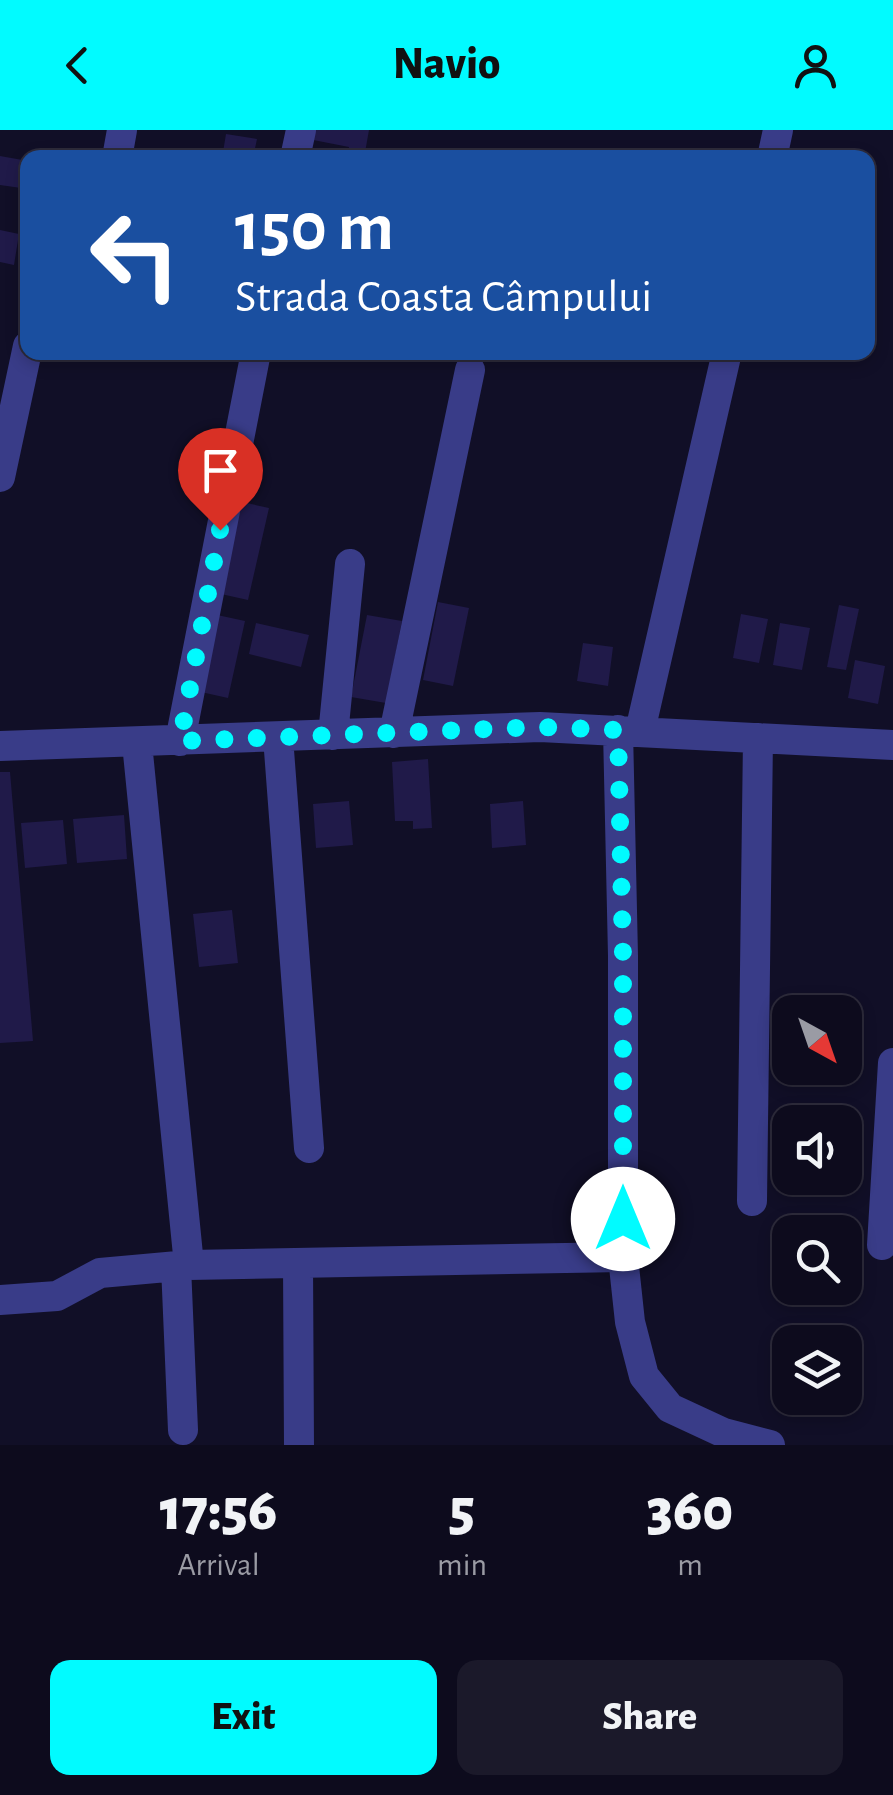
<!DOCTYPE html>
<html lang="en">
<head>
<meta charset="utf-8">
<style>
	:root { --surface:#0d0b1d; --page:#1b192a; --text:#f1f3f6; --muted:#9a9ba4; --line:#2d2b3b; --accent:#01fbff }
	body { margin:0; font-family:"Alegreya Sans",sans-serif; background:var(--page); color:var(--text); height:100vh; display:flex; flex-direction:column; font-size:38px; white-space:nowrap }
	* { box-sizing:border-box; margin:0 }
	p { font-size:32px; color:var(--muted) }
	.icon { flex:none; width:55px; height:55px; fill:none; stroke:currentColor; stroke-width:2; stroke-linecap:round; stroke-linejoin:round }
	.map { position:relative; height:1315px; overflow:hidden }
	.panel { display:flex; flex-direction:column; background:var(--surface); flex:1 }
	.panel>* { flex:none }
	.top-card { position:absolute; left:20px; top:20px; width:855px; height:210px; border-radius:20px; box-shadow:0 5px 15px #0003,0 0 0 2px var(--line); background:#1a4fa0; color:#fff; overflow:hidden }
	.needle { width:65px; rotate:140deg }
	.controls { position:absolute; left:772px; top:865px; display:grid; gap:20px }
	.controls a { display:grid; place-items:center; width:90px; height:90px; border-radius:20px; background:var(--surface); box-shadow:0 5px 15px #0003,0 0 0 2px var(--line); font-size:50px }
	.pin { position:absolute; display:grid; place-items:center; width:85px; height:85px; color:#fff; margin:-102px -42px; border-radius:50% 50% 50% 0; rotate:-45deg; box-shadow:0 0 10px #0007 }
	.pin .icon { rotate:45deg }
	.me { position:absolute; width:110px; margin:-55px; rotate:0deg; stroke-linejoin:round; filter:drop-shadow(0 0 8px #0008) }
	.turn { display:flex; align-items:center; gap:35px; height:210px; padding:0 50px; font-size:45px }
	.turn .icon { width:130px; height:130px; stroke-width:2.5 }
	.turn b { display:block; font-size:70px; line-height:85px }
	.eta { display:flex; justify-content:space-evenly; align-items:center; height:170px; text-align:center }
	.eta b { font-size:60px; font-weight:800; line-height:70px }
	.primary-button { display:flex; gap:20px; margin-top:auto; padding:20px 50px }
	.primary-button a { flex:1; height:115px; border-radius:20px; background:var(--accent); color:#111; font-size:40px; font-weight:800; line-height:115px; text-align:center }
	.primary-button a+a { background:var(--page); color:var(--text) }
	header { display:flex; justify-content:space-between; align-items:center; height:130px; padding:0 50px; background:var(--accent); color:#111; font-size:45px; font-weight:800 }
	.map>svg:first-child { display:block }
	.building { fill:#201a49 }
	.lines { fill:none; stroke-linecap:round; stroke-linejoin:round }
	.minor { stroke:#393c88; stroke-width:30 }
	.route { stroke:#01fbff; stroke-width:18; stroke-dasharray:0 32.4 }
</style>
</head>
<body>
<header><svg class="icon" aria-label="back" viewBox="0 0 24 24"><path d="M15 5l-7 7 7 7"/></svg>Navio<svg class="icon" aria-label="person" viewBox="0 0 24 24"><circle cx="12" cy="8" r="4"/><path d="M4 21q1-7 8-7t8 7"/></svg></header>
<div class="map">
<svg width="893" height="1315" viewBox="0 0 893 1315">
	<rect width="100%" height="100%" fill="#110f27"/>
	<path class="building" d="M305 0H369L364 28H347L349 17 303 8Z
		M226 4 257 9 253 28H222Z
		M0 26 28 31V59L0 55Z
		M0 100 19 104 14 135 0 132Z
		M233 370 269 378 248 470 212 462Z
		M438 472 469 478 453 556 423 550Z
		M839 475 859 479 846 540 827 537Z
		M208 483 245 491 228 568 192 560Z
		M741 484 768 489 759 533 733 528Z
		M367 485 402 491 386 573 351 567Z
		M256 493 309 505 301 537 249 524Z
		M780 493 810 498 802 540 773 535Z
		M583 513 613 517 608 556 577 551Z
		M855 530 885 536 878 574 848 568Z
		M428 629 432 698 413 699V691H395L392 632Z
		M0 642H10L33 911 0 913Z
		M349 671 353 715 316 718 313 674Z
		M523 671 526 715 492 718 490 674Z
		M124 685 127 729 77 733 73 689Z
		M63 690 67 734 25 738 21 693Z
		M232 780 238 833 199 837 193 784Z"/>
	<g class="lines">
		<path class="minor" d="M117 28 122 0
			M295 28 301 0
			M772 28 778 0
			M0 347 28 216
			M618 600 623 826V1127L630 1192 644 1246 670 1278 724 1303 770 1315
			M640 601 727 222
			M394 603 470 240
			M333 605 350 434
			M278 607 309 1018
			M180 611 256 222
			M137 613 189 1135
			M0 616 540 597 893 615
			M752 1071 758 608
			M882 1115 893 933
			M298 1133 299 1315
			M176 1136 183 1300
			M0 1170 57 1166 100 1143 189 1135 623 1127"/>
	</g>
	<g class="lines">
		<path class="route" d="M220 400 180 611 540 597 618 600 623 826V1089"/>
	</g>
</svg>
<div class="controls">
<a><svg class="needle" viewBox="-14 -14 28 28"><path d="M0-13l5 13h-10z" fill="#e53935"/><path d="M0 13l5-13h-10z" fill="#9a9ba4"/></svg></a>
<a><svg class="icon" aria-label="sound" viewBox="0 0 24 24"><path d="M4 9h4l5-4v14l-5-4H4zM17 9q2 3 0 6"/></svg></a>
<a><svg class="icon" aria-label="search" viewBox="0 0 24 24"><circle cx="10" cy="10" r="6"/><path d="M15 15l6 6"/></svg></a>
<a><svg class="icon" aria-label="layers" viewBox="0 0 24 24"><path d="M12 4l9 5-9 5-9-5zM3 14l9 5 9-5"/></svg></a>
</div>
<div class="pin" style="left:220px;top:400px;background:#d93025"><svg class="icon" aria-label="arrive" viewBox="0 0 24 24"><path d="M6 21V4h12l-3 4 3 4H6"/></svg></div>
<svg class="me" style="left:623px;top:1089px" viewBox="-20 -20 40 40"><circle r="19" fill="#fff"/><path d="M0-13L10 11 0 6-10 11z" fill="#01fbff"/></svg>
<div class="top-card">
<div class="turn"><svg class="icon" aria-label="left" viewBox="0 0 24 24"><path d="M17 20v-9H6M10 6l-5 5 5 5"/></svg><div><b>150 m</b>Strada Coasta Câmpului</div></div>
</div>
</div>
<section class="panel">
<div class="eta">
<div><b>17:56</b><p>Arrival</p></div>
<div><b>5</b><p>min</p></div>
<div><b>360</b><p>m</p></div>
</div>
<div class="primary-button"><a>Exit</a><a>Share</a></div>
</section>
</body>
</html>
